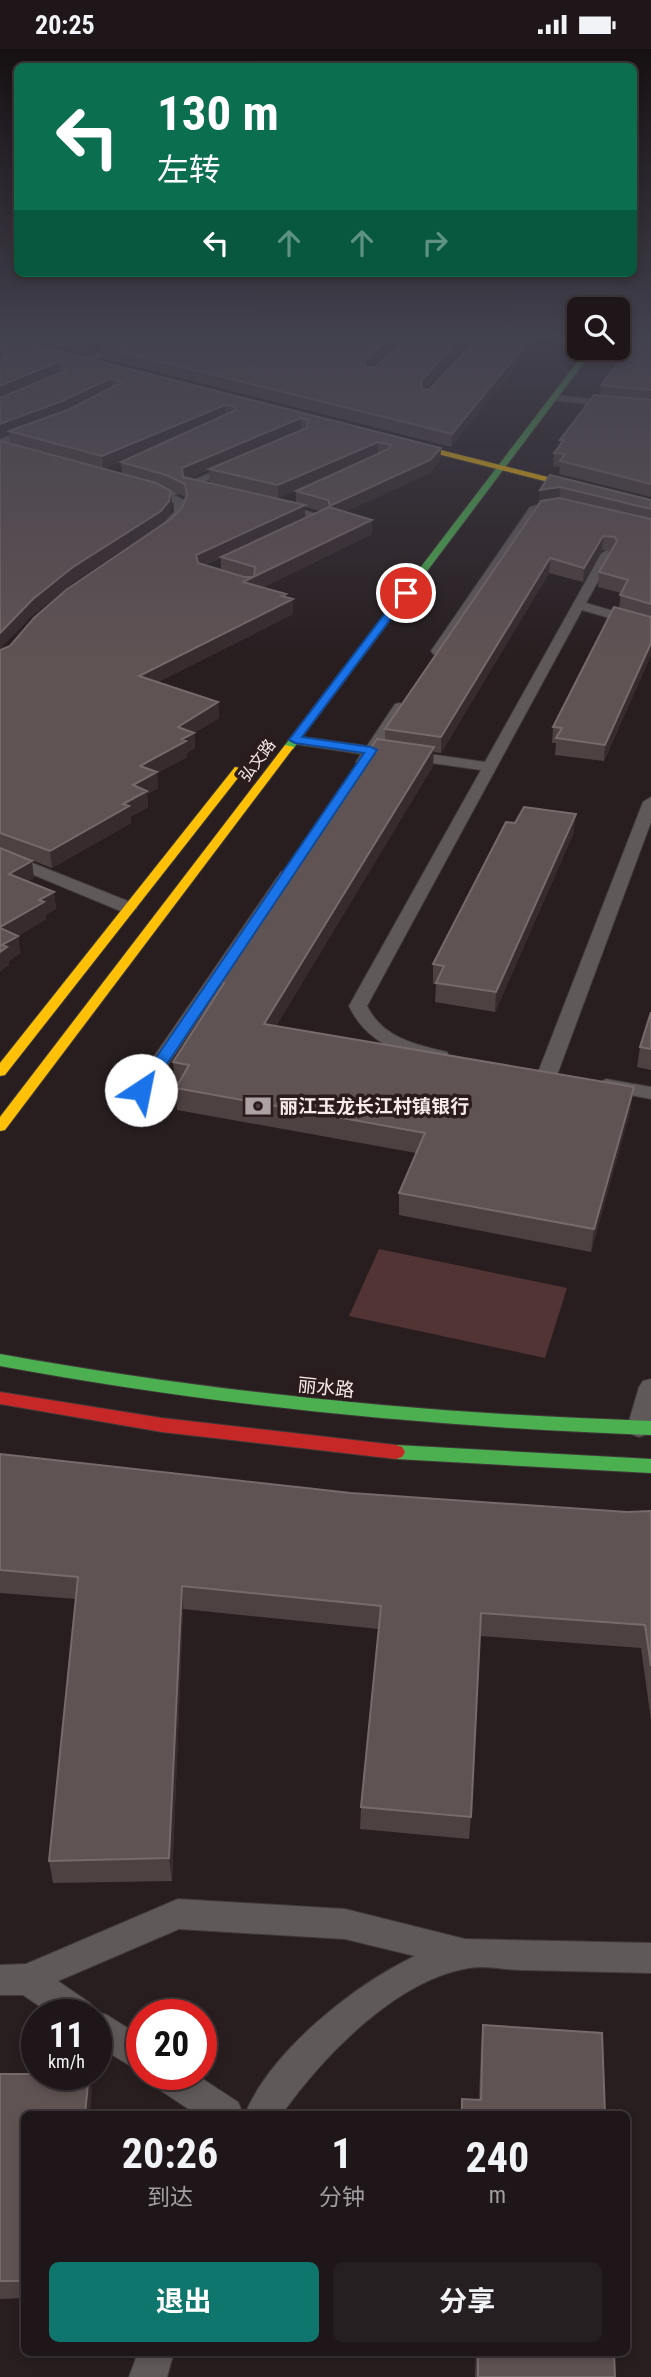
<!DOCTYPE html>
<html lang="zh">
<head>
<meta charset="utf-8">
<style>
	:root { --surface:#1e1618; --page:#261f21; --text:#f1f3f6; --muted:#a19fa2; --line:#3c3537; --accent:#0f766e }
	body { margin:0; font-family:"Roboto Condensed","Noto Sans SC",sans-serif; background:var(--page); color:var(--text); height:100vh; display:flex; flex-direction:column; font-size:26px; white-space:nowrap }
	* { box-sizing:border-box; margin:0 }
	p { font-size:23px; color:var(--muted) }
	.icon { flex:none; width:38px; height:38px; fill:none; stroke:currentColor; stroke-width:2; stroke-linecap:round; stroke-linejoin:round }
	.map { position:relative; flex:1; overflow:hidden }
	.side { position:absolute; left:21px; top:2062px; width:609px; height:245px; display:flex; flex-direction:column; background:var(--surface); border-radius:10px; box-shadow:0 4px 10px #0003,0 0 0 2px var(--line) }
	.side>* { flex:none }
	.hud { position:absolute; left:14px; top:14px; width:623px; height:214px; border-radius:10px; box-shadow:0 4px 10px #0003,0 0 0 2px var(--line); background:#0b6e4f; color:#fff; overflow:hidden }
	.fabs { position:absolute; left:567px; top:248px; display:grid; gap:14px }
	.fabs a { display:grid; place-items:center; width:63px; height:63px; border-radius:10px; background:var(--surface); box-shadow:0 4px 10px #0003,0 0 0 2px var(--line); font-size:35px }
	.speed { position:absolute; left:21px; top:1950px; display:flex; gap:14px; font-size:35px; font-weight:700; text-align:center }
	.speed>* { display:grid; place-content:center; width:91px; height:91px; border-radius:50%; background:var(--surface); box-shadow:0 4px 10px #0003,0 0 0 2px var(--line); line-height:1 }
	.speed small { font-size:18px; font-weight:400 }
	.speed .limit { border:10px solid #d22; background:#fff; color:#111 }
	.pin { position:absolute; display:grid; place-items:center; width:60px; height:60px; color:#fff; margin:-30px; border:4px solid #fff; border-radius:50%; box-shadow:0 2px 7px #0007 }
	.me { position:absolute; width:77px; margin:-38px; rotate:34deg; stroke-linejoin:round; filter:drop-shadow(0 0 5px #0008) }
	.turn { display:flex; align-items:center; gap:24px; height:147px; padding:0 28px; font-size:32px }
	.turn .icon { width:91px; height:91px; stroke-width:2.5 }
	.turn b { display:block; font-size:49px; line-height:60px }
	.lanes { display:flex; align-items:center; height:66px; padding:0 28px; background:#0003; justify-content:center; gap:35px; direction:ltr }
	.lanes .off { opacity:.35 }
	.eta { display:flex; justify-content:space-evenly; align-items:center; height:119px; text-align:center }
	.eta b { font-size:42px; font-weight:700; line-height:49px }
	.action { display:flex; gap:14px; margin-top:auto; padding:14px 28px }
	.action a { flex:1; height:80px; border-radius:10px; background:var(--accent); color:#fff; font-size:28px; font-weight:700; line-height:80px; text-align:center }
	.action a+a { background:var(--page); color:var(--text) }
	.status { display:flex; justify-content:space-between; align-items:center; height:49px; padding:0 35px; background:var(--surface); direction:ltr }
	.status svg { height:19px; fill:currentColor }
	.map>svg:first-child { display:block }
	.green { fill:#523435 }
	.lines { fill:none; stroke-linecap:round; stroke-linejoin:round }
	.lane-casing { stroke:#413a3a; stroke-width:2 }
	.fast-casing { stroke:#413a3a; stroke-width:2 }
	.slow-casing { stroke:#413a3a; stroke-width:2 }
	.jam-casing { stroke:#413a3a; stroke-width:2 }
	.lane { fill:#60595a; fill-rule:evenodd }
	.fast { fill:#4caf50; fill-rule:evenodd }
	.slow { fill:#ffc107; fill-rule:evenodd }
	.jam { fill:#c62828; fill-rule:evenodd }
	.wall { fill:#4e4142; fill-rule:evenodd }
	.shaded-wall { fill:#372b2d }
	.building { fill:#605354; stroke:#776a6b; stroke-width:2 }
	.route { fill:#1a73e8; stroke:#114b97; stroke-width:2 }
	.labels { text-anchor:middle; stroke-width:7; stroke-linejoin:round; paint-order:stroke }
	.far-street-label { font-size:16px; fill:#f5e9e9; stroke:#2b1b1c }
	.poi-label { font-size:19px; font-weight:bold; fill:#f5e9e9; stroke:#2b1b1c; text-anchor:start }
	.street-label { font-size:19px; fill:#f5e9e9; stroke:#2b1b1c }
</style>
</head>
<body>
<div class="status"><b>20:25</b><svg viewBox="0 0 49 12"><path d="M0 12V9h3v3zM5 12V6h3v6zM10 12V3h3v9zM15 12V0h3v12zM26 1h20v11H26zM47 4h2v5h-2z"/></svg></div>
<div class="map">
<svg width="651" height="2328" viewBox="0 0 651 2328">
	<rect width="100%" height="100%" fill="#281e20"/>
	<path class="green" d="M379 1200 567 1239 545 1309 349 1267Z"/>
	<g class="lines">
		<defs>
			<path id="lane" d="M153 286H167L84 313 76 311Z
				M618 286 651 287V293L618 290Z
				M554 346 651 356V362L551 351 549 349Z
				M36 377 41 380 40 382 0 396V390Z
				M232 414 241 416 174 446 186 452V464L168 482H160V478L174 463V454L141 441V437L167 443Z
				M275 454H283L329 469 311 478H303V474L313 469 275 458Z
				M545 454H561L567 457 561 460 538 462 443 605H433L431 602 530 458Z
				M607 501 613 505 586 554 651 573V581L582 561 367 957C383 989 414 995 447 1003L449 1007 440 1013C401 1005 367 995 349 957L481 721 375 706 368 716 363 717 356 713 361 705 295 695 288 691 295 687 367 697 395 655 400 654 407 658 380 698 485 713 601 505Z
				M651 748V773L557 1026 554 1030H540L537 1026 643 753Z
				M0 801 135 855 137 859 129 864 123 863 0 812Z
				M287 821 295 826 151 1041 148 1045H134L131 1041 281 823Z
				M606 1030 651 1038V1050L599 1040 596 1036Z
				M651 1330V1379L647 1385 639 1388 631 1385 627 1379 639 1338 643 1332Z
				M178 1850 345 1860 465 1890 651 1894V1924C608 1923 565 1922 522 1921 504 1921 486 1916 469 1919 396 1931 323 2007 282 2065H245C271 2002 354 1936 415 1907L345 1890 179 1880 58 1932 90 1954 94 1962 107 1966 142 1988V2024L96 1996V1965H51L23 1946H0V1916L26 1915Z
				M149 2025H195L238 2053 243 2065H196L154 2037Z
				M138 2303H174L167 2328H129Z"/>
			<path id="fast" d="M588 299H595L293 700H285V696Z
				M0 1305C216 1344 432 1365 651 1372V1386C432 1378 216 1357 0 1317Z
				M396 1396 651 1410V1424L396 1410 390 1408 387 1403 390 1398Z"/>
			<path id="slow" d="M389 388 651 454V459L386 392Z
				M285 696 294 698 5 1081 0 1082V1068Z
				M235 718 245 720 5 1026 0 1027V1014Z"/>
			<path id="jam" d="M0 1343 162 1369 396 1396 402 1398 405 1403 402 1408 396 1410 162 1383 0 1355Z"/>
		</defs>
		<use href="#lane" class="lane-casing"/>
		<use href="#fast" class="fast-casing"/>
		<use href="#slow" class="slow-casing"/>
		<use href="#jam" class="jam-casing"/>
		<use href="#lane" class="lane"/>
		<use href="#fast" class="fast"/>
		<use href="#slow" class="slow"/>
		<use href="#jam" class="jam"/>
	</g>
	<path class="wall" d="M8 286H404L369 318H375L409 286H473L425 340 429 341 480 286 451 398 103 309V300L86 305Z
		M651 286V448L559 425 560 418 553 417 554 404 559 397 560 391 600 347 601 336Z
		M0 287 441 399 440 411 430 424 345 463 372 485 262 539 286 545V549L293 550V565L158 633 218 653 219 669 194 684 195 699 187 704V708L157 724 158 739 147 745 148 758 130 768 131 774 52 819 13 804 34 829 28 832 54 843 56 860 45 866 46 870 18 887 20 904 9 912V916L0 922V601L10 597 172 469 182 459 186 450 185 448 161 437 172 455 170 466 161 475 75 532 34 565 9 384 0 388ZM127 410 121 413 122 425 104 420ZM348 419 296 442V454L189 429 209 421V433L278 449ZM305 458 320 462 305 469ZM221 509V522L204 516Z
		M550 426 651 451V606L604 712 555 706 556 694H552L553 678 619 559 621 544 598 538 599 523 611 502 602 501 583 533 549 524 441 704 433 703V717L276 977 631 1059 591 1203 399 1166V1144L416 1104 177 1061 176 1039 178 1035H175L173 1013 216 945V933L385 691V680L539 453 540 441Z
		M574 783 495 963 435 953 436 935H433V915Z
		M651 963V1021L637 1018 640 998Z
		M0 1405 351 1444 627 1463 651 1462V1671L641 1599 480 1587 471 1768 469 1790 360 1780 361 1758 379 1580 183 1560 172 1832 53 1834 49 1812 76 1550 0 1544Z
		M483 1976 605 2065H460L462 2050 479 2051 481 1995Z
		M0 2025H89L92 2042 24 2065V2249L0 2250Z
		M476 2303H614L615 2328H475Z"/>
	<path class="shaded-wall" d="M108 286H143L102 298 103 300 86 305 85 294Z
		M392 286H404L365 322V311Z
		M464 286H473L421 344V332Z
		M533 286H542L451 398 452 385Z
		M60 312 61 324 0 349V337Z
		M111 329 112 340 63 364 9 382V384L0 388V375Z
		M225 356V368L103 420 102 407Z
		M301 369V382L183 432 182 419Z
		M378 393V406L278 449V436Z
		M441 399 440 411 430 424 330 470V457Z
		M560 438 559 451 539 454 540 441Z
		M171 442 172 455 170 466 161 475 75 532 34 565 0 600V584L33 550Z
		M305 456V470L196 520V506Z
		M372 471V485L244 548 243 533Z
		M603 487 602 501 583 533 584 519Z
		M550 509 549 524 441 704V688Z
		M286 545V554L293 550V565L140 642 139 627Z
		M651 594V606L604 712 605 696Z
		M218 653 219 669 194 684 195 699 187 704V708L157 724 158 739 147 745 148 758 130 768 131 774 52 819 50 802 123 755 133 736 140 717 178 678Z
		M434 698 433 717 264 997V975Z
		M576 765 574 783 495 963 496 943Z
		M32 812 34 829 12 842 9 825Z
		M54 843 56 860 45 866 46 870 2 896 0 878 39 851Z
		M18 887 20 904 9 912V916L0 922V903L2 896Z
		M634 1038 631 1059 591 1203 594 1180Z
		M182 1537 183 1560 172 1832 169 1809Z
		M89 2025 92 2042 90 2065H85Z"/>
	<path class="building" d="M53 286H108L85 294Z
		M140 286H392L365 311V318H375L409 286H464L421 332 422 340 429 341 480 286H533L452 385 102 298Z
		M639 286H651V341L601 336Z
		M0 287 441 399 430 411 330 457 328 451 296 442 389 400 391 396 378 393 278 436 209 420 307 379 308 371 301 369 182 419 183 428 305 456 196 506 198 514 244 528H254L255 518 221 508 329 458 372 471 243 533 286 545 282 547 293 550 139 627 218 653 178 678 194 684 182 690 186 692 140 717 157 723 133 736 147 742 123 755 129 757 50 802 0 784V601L10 597 34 569 66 541 172 469 182 459 187 446 185 435 166 426 121 413 236 361 234 357 225 356 102 407 9 382 70 360 121 334 111 329 62 352 0 375V349L65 322 66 314 60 312 0 337V310L5 309V302L0 301Z
		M594 346 651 351V435L560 412 565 405 554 404 564 391H560Z
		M0 392 156 434 171 442 169 452 161 462 73 518 33 550 0 584Z
		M550 426 651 451V460L560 438 540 441Z
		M559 449 651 470V555L620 546 628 531 599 523 617 492 615 488 603 487 584 519 550 509 441 688 385 680 541 452Z
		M614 558 651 568V594L605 696 556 689 562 679 553 678Z
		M377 690 434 698 264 975 634 1038 594 1180 399 1144 425 1084 176 1039 189 1016 173 1013 224 934 216 933Z
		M524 758 576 765 496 943 436 934 444 917 433 915 506 773 515 774Z
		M0 799 32 812 9 825 54 843 39 851 44 853 0 878Z
		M0 879 18 887 2 896 7 898 0 903Z
		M651 963V1000L640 998Z
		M0 1405 351 1444 627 1463 651 1462V1617L645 1576 481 1564 471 1768 361 1758 381 1557 182 1537 169 1809 49 1812 78 1528 0 1521Z
		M483 1976 602 1984 605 2065H462V2050L481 2051Z
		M0 2025H89L85 2065H24V2232H0Z
		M478 2303H614L615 2328H478Z"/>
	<linearGradient id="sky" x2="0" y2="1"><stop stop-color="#161012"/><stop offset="0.47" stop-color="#42414e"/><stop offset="1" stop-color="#42414e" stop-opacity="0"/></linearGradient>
	<rect width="651" height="612" fill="url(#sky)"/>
	<path class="route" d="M402 542 410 544 302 688 371 698 377 701 147 1045H136L134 1041 364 704 295 694 289 691Z"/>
	<defs>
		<symbol id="bank-bare" viewBox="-9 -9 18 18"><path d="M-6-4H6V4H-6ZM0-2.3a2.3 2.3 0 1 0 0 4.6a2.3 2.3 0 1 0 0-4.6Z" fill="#ada2a3" stroke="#2b1b1c" stroke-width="2.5" paint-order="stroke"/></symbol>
	</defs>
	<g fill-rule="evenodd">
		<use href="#bank-bare" x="239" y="1038" width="38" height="38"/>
	</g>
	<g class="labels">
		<g class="far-street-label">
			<text transform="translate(257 711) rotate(-53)" y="6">弘文路</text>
		</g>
		<g class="poi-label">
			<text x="279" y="1064">丽江玉龙长江村镇银行</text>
		</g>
		<g class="street-label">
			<text transform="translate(326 1338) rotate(6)" y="7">丽水路</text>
		</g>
	</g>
</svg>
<div class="fabs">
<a><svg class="icon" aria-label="search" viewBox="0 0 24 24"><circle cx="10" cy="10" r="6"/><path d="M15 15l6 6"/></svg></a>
</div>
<div class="speed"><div>11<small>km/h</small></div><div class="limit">20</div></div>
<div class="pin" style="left:406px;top:544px;background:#d93025"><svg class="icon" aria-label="arrive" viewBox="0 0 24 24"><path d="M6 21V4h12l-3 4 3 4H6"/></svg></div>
<svg class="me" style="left:141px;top:1041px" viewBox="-20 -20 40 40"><circle r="19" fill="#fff"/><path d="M0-13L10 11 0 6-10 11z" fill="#1a73e8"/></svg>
<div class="hud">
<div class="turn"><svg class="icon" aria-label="left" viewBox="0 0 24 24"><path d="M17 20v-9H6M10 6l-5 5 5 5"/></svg><div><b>130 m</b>左转</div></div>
<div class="lanes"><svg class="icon" aria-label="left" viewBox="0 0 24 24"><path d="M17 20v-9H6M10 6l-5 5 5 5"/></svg><svg class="icon off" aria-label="ahead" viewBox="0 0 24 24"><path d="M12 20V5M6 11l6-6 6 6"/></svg><svg class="icon off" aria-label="ahead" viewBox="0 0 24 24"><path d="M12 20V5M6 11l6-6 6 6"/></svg><svg class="icon off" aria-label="right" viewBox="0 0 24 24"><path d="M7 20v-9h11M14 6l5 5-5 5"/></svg></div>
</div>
<section class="side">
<div class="eta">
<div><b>20:26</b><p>到达</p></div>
<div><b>1</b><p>分钟</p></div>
<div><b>240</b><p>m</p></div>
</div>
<div class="action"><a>退出</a><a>分享</a></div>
</section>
</div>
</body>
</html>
